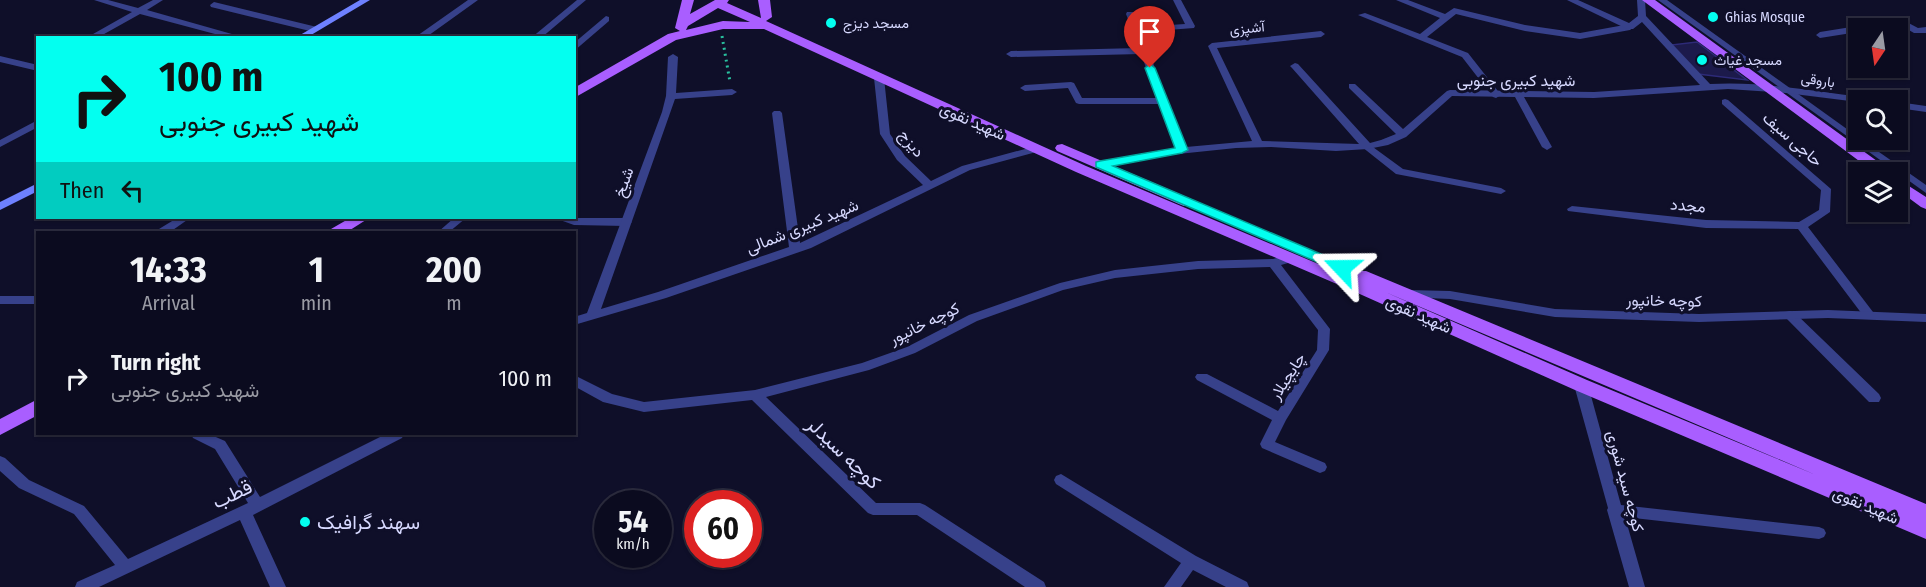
<!DOCTYPE html>
<html lang="en">
<head>
<meta charset="utf-8">
<style>
	:root { --surface:#0b0b1f; --page:#19192c; --text:#f1f3f6; --muted:#9a9ba4; --line:#2b2b3d }
	body { margin:0; font-family:"Fira Sans Condensed",Vazirmatn,sans-serif; background:var(--page); color:var(--text); height:100vh; display:flex; flex-direction:column; font-size:22px; white-space:nowrap }
	* { box-sizing:border-box; margin:0 }
	p { font-size:20px; color:var(--muted) }
	.icon { flex:none; width:33px; height:33px; fill:none; stroke:currentColor; stroke-width:2; stroke-linecap:round; stroke-linejoin:round }
	.map { position:relative; flex:1; overflow:hidden }
	.sheet { position:absolute; left:36px; top:231px; width:540px; height:204px; display:flex; flex-direction:column; background:var(--surface); border-radius:0px; box-shadow:0 2px 4px #0004,0 0 0 2px var(--line) }
	.sheet>* { flex:none }
	.top-card { position:absolute; left:36px; top:36px; width:540px; height:183px; border-radius:0px; box-shadow:0 2px 4px #0004,0 0 0 2px var(--line); background:#03fff0; color:#111; overflow:hidden }
	.needle { width:39px; rotate:193deg }
	.controls { position:absolute; left:1848px; top:18px; display:grid; gap:12px }
	.controls a { display:grid; place-items:center; width:60px; height:60px; border-radius:0px; background:var(--surface); box-shadow:0 2px 4px #0004,0 0 0 2px var(--line); font-size:30px }
	.speed { position:absolute; left:594px; top:490px; display:flex; gap:12px; font-size:30px; font-weight:700; text-align:center }
	.speed>* { display:grid; place-content:center; width:78px; height:78px; border-radius:50%; background:var(--surface); box-shadow:0 2px 4px #0004,0 0 0 2px var(--line); line-height:1 }
	.speed small { font-size:15px; font-weight:400 }
	.speed .limit { border:9px solid #d22; background:#fff; color:#111 }
	.pin { position:absolute; display:grid; place-items:center; width:51px; height:51px; color:#fff; margin:-62px -26px; border-radius:50% 50% 50% 0; rotate:-45deg; box-shadow:0 0 6px #0007 }
	.pin .icon { rotate:45deg }
	.me { position:absolute; width:66px; margin:-33px; rotate:293deg; stroke-linejoin:round; filter:drop-shadow(0 0 4px #0008) }
	.turn { display:flex; align-items:center; gap:21px; height:126px; padding:0 24px; font-size:27px }
	.turn .icon { width:78px; height:78px; stroke-width:2.5 }
	.turn b { display:block; font-size:42px; line-height:51px }
	.then { display:flex; align-items:center; height:57px; padding:0 24px; background:#0003; gap:12px; font-size:22px }
	.eta { display:flex; justify-content:space-evenly; align-items:center; height:102px; text-align:center }
	.eta b { font-size:36px; font-weight:700; line-height:42px }
	ul { padding:0; list-style:none }
	li { display:flex; align-items:center; gap:18px; height:90px; padding:0 24px }
	li div { flex:1 }
	li b { display:block; font-size:22px }
	li em { font-style:normal }
	.map>svg:first-child { display:block }
	.building { fill:#1c1a4b; stroke:#2d2a78; stroke-width:1.5 }
	.lines { fill:none; stroke-linecap:round; stroke-linejoin:round }
	.path { stroke:#29c19f; stroke-width:3; stroke-dasharray:2 4; stroke-linecap:butt }
	.service { fill:#37418a; fill-rule:evenodd }
	.minor { fill:#37418a; fill-rule:evenodd }
	.secondary { fill:#6e81ff; fill-rule:evenodd }
	.primary { fill:#a95eff; fill-rule:evenodd }
	.route { fill:#03fff0; stroke:#02a69c; stroke-width:1.5 }
	.poi-dot { fill:#03fff0; stroke:#0f0f29; stroke-width:2 }
	.labels { text-anchor:middle; stroke-width:6; stroke-linejoin:round; paint-order:stroke }
	.far-poi-label { font-size:14px; fill:#d7d9ff; stroke:#0f0f29; text-anchor:start }
	.far-street-label { font-size:14px; fill:#d7d9ff; stroke:#0f0f29 }
	.street-label { font-size:16px; fill:#d7d9ff; stroke:#0f0f29 }
	.near-street-label { font-size:20px; fill:#d7d9ff; stroke:#0f0f29 }
	.near-poi-label { font-size:20px; fill:#d7d9ff; stroke:#0f0f29; text-anchor:start }
</style>
</head>
<body>
<div class="map">
<svg width="1926" height="587" viewBox="0 0 1926 587">
	<rect width="100%" height="100%" fill="#0f0f29"/>
	<path class="building" d="M1697 42 1747 80 1698 74 1671 45Z"/>
	<g class="lines">
		<path class="path" d="M722 36 730 82"/>
		<path class="service" d="M1396 0H1408L1445 14 1454 8 1525 25 1580 33 1630 24 1634 27 1630 30 1580 39 1525 31 1456 14 1427 37 1468 53 1501 95 1496 98 1493 97 1462 57 1358 15 1365 13 1420 34 1440 18Z
			M1658 0H1667L1858 137V140H1862L1926 185V193Z
			M1901 19 1918 28 1926 27V33H1914L1900 25 1858 28V32L1820 38 1816 35 1820 32Z
			M1725 99 1728 100 1831 189 1830 212 1808 227 1873 312 1875 315 1873 318H1865L1798 229 1706 228 1568 211 1567 209 1572 206 1706 220 1799 222 1819 210 1821 190 1722 104V100Z
			M1366 142 1403 169 1501 188 1506 191 1501 194 1396 174 1362 147V143Z
			M558 218H626L632 222 626 226 574 225 560 220Z
			M1790 311 1794 312 1879 394 1881 398 1879 402H1869L1786 318 1784 315 1786 312Z"/>
		<path class="minor" d="M94 0H108L138 8 153 0H163L147 10 246 38H230L140 14 97 38H86L132 12Z
			M468 0H478L425 38H414Z
			M577 0H586L541 38H531Z
			M1173 0H1181L1195 26 1194 28 1141 32 1186 147 1252 141 1208 46 1212 43 1321 31 1325 34 1321 37 1217 48 1262 141 1359 144 1292 68 1290 66 1295 63 1298 64 1370 143 1381 140 1396 134 1349 88V84H1355L1403 129 1447 91 1450 90 1594 92 1700 85 1642 22 1633 29H1627L1567 0H1578L1629 23 1638 16 1637 0H1645L1646 16 1710 84C1761 81 1813 91 1863 97L1868 100H1858V102L1786 93 1728 89 1594 98 1524 97 1552 147 1547 150 1542 147 1515 97 1452 96 1406 137 1388 145 1368 149 1336 151 1271 147 1236 148 1178 154 1096 167 1095 165 1096 163 1100 162 1176 148 1160 104H1079L1076 103 1068 88 1025 91 1020 88 1025 85 1071 82 1074 83 1082 98H1157L1141 54 1011 57 1006 54 1011 51 1139 48 1126 14 1127 12H1133L1139 27 1185 24Z
			M214 2 317 27 318 29 314 32 211 7 210 5Z
			M606 16 609 17V21L574 51V43Z
			M673 54 678 57 676 93 732 89 737 92 732 95 675 99 601 309 658 292 789 247 772 113 774 111H780L782 113 800 243 923 185 897 160 880 134 874 78 876 76 879 75 884 78 890 134 905 156 931 181 962 166 1036 146 1041 149 1040 151 970 170 811 248 666 298 574 325V317L587 313 662 112 666 96 668 57Z
			M0 56 38 65V71L0 62Z
			M1898 102 1926 106V112L1898 108Z
			M34 122 38 123V127L0 147V140Z
			M177 218H190L170 232H158L159 229Z
			M454 218H466L449 232H438Z
			M1291 254 1297 258 1295 261 1281 265 1330 329 1329 350 1286 420 1275 442 1325 463 1327 467 1325 471 1320 473 1262 448 1260 444 1272 420 1197 380 1195 377 1197 374H1207L1278 411 1317 350 1318 330 1270 267 1198 269 1115 278 1063 290 977 321 915 353 869 370 766 397 876 503H920L925 505 1044 582 1046 587H1025L917 515H873L868 513 752 400 644 412 603 402 574 386V375L612 394 644 402 755 390 862 363 907 347 969 315 1060 283 1115 270 1198 261 1273 259Z
			M1407 290 1450 291 1555 309 1699 314 1828 310 1926 314V322L1828 318 1699 322 1555 317 1450 299 1403 297 1401 294 1403 291Z
			M0 296H38V304H0Z
			M1581 380 1586 382 1588 385 1621 505 1819 527 1824 529 1826 533 1824 537 1819 539 1625 517 1645 587H1629L1607 510 1608 508 1574 385 1576 382Z
			M191 434H209L225 441 260 497 386 434H404L402 438 253 515 286 587H270L240 520 99 587H75L77 582 115 565 74 514 19 488 0 471V456L5 458 29 480 84 506 128 559 248 503 215 449 193 438Z
			M1061 474 1196 556 1247 582 1249 587H1226L1193 570 1181 587H1164L1181 563 1056 484 1054 480 1056 476Z"/>
		<path class="secondary" d="M360 0H370L306 38H295Z
			M38 183V191L0 210V202Z"/>
		<path class="primary" d="M682 0H694L690 14 715 0H729L727 3 761 18 758 0H770L772 17 766 21 1086 166 1354 279 1352 275 1354 271H1366L1926 504V539L1575 390 1353 291 1076 172 764 29H723L676 40 574 98V88L668 34 680 31 675 28ZM718 8 750 22 723 21 686 30 688 26ZM1385 292 1816 475 1587 380Z
			M1642 0H1655L1888 169 1890 172H1874Z
			M1062 144 1189 198 1191 201 1184 206 1179 204 1057 151 1055 148 1057 145Z
			M1898 179 1926 197V209L1921 207 1898 190Z
			M350 218H369L347 232H329L331 229Z
			M38 399V415L0 435V419Z"/>
	</g>
	<path class="route" d="M1150 64 1155 68 1188 150 1182 153 1113 166 1347 265 1349 268 1347 271H1338L1096 167V162L1100 161 1175 148 1145 68Z"/>
	<g class="poi-dot">
		<circle cx="1713" cy="17" r="6"/>
		<circle cx="831" cy="23" r="6"/>
		<circle cx="1702" cy="60" r="6"/>
		<circle cx="305" cy="522" r="6"/>
	</g>
	<g class="labels">
		<g class="far-poi-label">
			<text x="1725" y="22">Ghias Mosque</text>
			<text x="843" y="28">مسجد دیزج</text>
			<text x="1714" y="65">مسجد غیاث</text>
		</g>
		<g class="far-street-label">
			<text transform="translate(1247 28) rotate(-6)" y="5">آشپزی</text>
			<text transform="translate(1818 80) rotate(8)" y="5">باروقی</text>
		</g>
		<g class="street-label">
			<text x="1516" y="86">شهید کبیری جنوبی</text>
			<text transform="translate(973 121) rotate(24)" y="6">شهید نقوی</text>
			<text transform="translate(1793 139) rotate(41)" y="6">حاجی سیف</text>
			<text transform="translate(912 143) rotate(51)" y="6">دیزج</text>
			<text transform="translate(623 182) rotate(-70)" y="6">شیخ</text>
			<text transform="translate(1688 205) rotate(5)" y="6">مجدد</text>
			<text transform="translate(802 226) rotate(-22)" y="6">شهید کبیری شمالی</text>
			<text transform="translate(1664 300) rotate(1)" y="6">کوچه خانپور</text>
			<text transform="translate(1419 314) rotate(24)" y="6">شهید نقوی</text>
			<text transform="translate(924 323) rotate(-26)" y="6">کوچه خانپور</text>
			<text transform="translate(1287 376) rotate(-57)" y="6">چایچیلار</text>
			<text transform="translate(1626 481) rotate(75)" y="6">کوچه سید شوری</text>
			<text transform="translate(1866 505) rotate(23)" y="6">شهید نقوی</text>
		</g>
		<g class="near-street-label">
			<text transform="translate(844 453) rotate(44)" y="7">کوچه سیدلر</text>
			<text transform="translate(232 494) rotate(-26)" y="7">قطب</text>
		</g>
		<g class="near-poi-label">
			<text x="317" y="529">سهند گرافیک</text>
		</g>
	</g>
</svg>
<div class="controls">
<a><svg class="needle" viewBox="-14 -14 28 28"><path d="M0-13l5 13h-10z" fill="#e53935"/><path d="M0 13l5-13h-10z" fill="#9a9ba4"/></svg></a>
<a><svg class="icon" aria-label="search" viewBox="0 0 24 24"><circle cx="10" cy="10" r="6"/><path d="M15 15l6 6"/></svg></a>
<a><svg class="icon" aria-label="layers" viewBox="0 0 24 24"><path d="M12 4l9 5-9 5-9-5zM3 14l9 5 9-5"/></svg></a>
</div>
<div class="speed"><div>54<small>km/h</small></div><div class="limit">60</div></div>
<div class="pin" style="left:1150px;top:68px;background:#d93025"><svg class="icon" aria-label="arrive" viewBox="0 0 24 24"><path d="M6 21V4h12l-3 4 3 4H6"/></svg></div>
<svg class="me" style="left:1342px;top:268px" viewBox="-20 -20 40 40"><path d="M0-17L14 15 0 8-14 15z" fill="#03fff0" stroke="#fff" stroke-width="4"/></svg>
<div class="top-card">
<div class="turn"><svg class="icon" aria-label="right" viewBox="0 0 24 24"><path d="M7 20v-9h11M14 6l5 5-5 5"/></svg><div><b>100 m</b>شهید کبیری جنوبی</div></div>
<div class="then">Then<svg class="icon" aria-label="left" viewBox="0 0 24 24"><path d="M17 20v-9H6M10 6l-5 5 5 5"/></svg></div>
</div>
<section class="sheet">
<div class="eta">
<div><b>14:33</b><p>Arrival</p></div>
<div><b>1</b><p>min</p></div>
<div><b>200</b><p>m</p></div>
</div>
<ul>
<li><svg class="icon" aria-label="right" viewBox="0 0 24 24"><path d="M7 20v-9h11M14 6l5 5-5 5"/></svg><div><b>Turn right</b><p>شهید کبیری جنوبی</p></div><em>100 m</em></li>
</ul>
</section>
</div>
</body>
</html>
